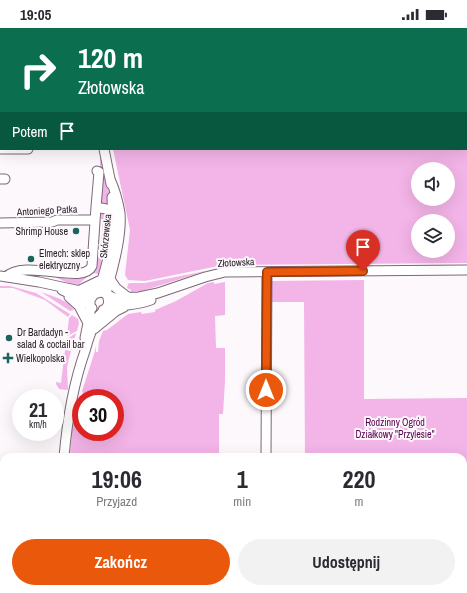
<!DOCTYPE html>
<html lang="pl">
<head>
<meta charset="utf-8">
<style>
	:root { --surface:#fff; --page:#f2f2f3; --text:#2b2b33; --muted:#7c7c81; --accent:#ea580c }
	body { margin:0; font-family:"Archivo Narrow",sans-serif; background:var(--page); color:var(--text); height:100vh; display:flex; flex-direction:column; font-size:15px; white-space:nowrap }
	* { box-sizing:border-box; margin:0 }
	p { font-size:13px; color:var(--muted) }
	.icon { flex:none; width:22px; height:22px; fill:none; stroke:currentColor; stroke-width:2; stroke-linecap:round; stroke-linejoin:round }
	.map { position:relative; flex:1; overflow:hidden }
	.sheet { position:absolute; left:0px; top:425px; width:467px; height:140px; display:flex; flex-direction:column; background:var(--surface); border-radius:12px 12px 0 0; box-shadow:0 4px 16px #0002 }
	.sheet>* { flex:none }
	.hud { position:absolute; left:0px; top:0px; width:467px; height:122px; box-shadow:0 4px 16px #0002; background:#0b6e4f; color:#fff; overflow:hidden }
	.controls { position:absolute; left:411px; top:134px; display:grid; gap:8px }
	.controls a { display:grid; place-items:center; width:44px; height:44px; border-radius:50%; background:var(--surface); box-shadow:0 4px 16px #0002; font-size:20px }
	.speed { position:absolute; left:12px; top:361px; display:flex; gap:8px; font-size:20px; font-weight:700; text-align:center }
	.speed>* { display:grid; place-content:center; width:52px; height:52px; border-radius:50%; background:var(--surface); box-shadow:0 4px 16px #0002; line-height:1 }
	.speed small { font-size:10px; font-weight:400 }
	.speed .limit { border:6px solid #d22; background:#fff; color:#111 }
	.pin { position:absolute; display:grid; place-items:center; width:34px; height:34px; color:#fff; margin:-41px -17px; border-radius:50% 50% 50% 0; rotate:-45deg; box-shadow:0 0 4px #0007 }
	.pin .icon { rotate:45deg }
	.me { position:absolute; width:44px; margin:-22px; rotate:0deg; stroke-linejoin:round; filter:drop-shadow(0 0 3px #0008) }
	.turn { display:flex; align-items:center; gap:14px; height:84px; padding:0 12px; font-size:18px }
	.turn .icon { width:52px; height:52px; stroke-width:2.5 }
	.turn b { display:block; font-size:28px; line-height:34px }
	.then { display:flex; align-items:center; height:38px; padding:0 12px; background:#0003; gap:8px; font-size:15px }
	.eta { display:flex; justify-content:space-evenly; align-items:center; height:68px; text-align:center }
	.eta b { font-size:24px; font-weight:700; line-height:28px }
	.primary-button { display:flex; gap:8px; margin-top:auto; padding:8px 12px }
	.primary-button a { flex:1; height:46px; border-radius:24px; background:var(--accent); color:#fff; font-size:16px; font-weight:700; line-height:46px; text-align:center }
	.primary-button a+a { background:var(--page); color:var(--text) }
	.status { display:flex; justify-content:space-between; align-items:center; height:28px; padding:0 20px; background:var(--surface); direction:ltr }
	.status svg { height:11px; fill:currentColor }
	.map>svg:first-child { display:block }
	.green { fill:#f3b4e7; fill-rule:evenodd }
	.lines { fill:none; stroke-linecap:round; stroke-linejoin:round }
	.minor-casing { stroke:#7b6878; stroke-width:11 }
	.minor { stroke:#fff; stroke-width:9 }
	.route-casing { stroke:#983908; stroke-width:10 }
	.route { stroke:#ea580c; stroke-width:7 }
	.poi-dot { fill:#1b655b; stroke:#fdf8fc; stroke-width:1.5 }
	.labels { text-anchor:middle; stroke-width:4; stroke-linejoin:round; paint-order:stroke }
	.street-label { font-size:10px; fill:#2b232a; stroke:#fdf8fc }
	.poi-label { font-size:10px; fill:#2b232a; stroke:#fdf8fc; text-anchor:start }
	.park-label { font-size:10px; fill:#57004f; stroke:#fdf8fc }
</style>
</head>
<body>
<div class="status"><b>19:05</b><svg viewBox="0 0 49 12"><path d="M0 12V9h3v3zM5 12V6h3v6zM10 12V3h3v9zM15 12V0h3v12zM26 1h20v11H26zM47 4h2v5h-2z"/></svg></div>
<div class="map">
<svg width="467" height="565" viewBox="0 0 467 565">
	<rect width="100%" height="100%" fill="#fdf8fc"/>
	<path class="green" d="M117 0H467V235L231 237 218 238 145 253 128 252 125 247 130 202 113 121H466V1ZM418 141H448V171H418ZM418 193H448V223H418Z
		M100 125C105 138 110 161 109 175L105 177 100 175Z
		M102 184 108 185 109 188 101 236 98 246 94 245 96 231 100 229 103 192 99 190 100 186Z
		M206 243 142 263 131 264V262L127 260 128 256 130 255H145Z
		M51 247 65 249V251H77V249L88 248 78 257 70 256Z
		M364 252V371L467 370V565H60V561H463V429H305L304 274H271V253Z
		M214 254V256L225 254V287L215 288 216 320H225V353L223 386H219V429H70L72 401 81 371V404H115V370H81L83 364 82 363 95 323 96 318V324H98L99 313 103 303 107 302 128 286 141 284 142 286 155 284V282L176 273 208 255Z
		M0 258H10L36 265 70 286 68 289 45 272 13 260H0Z
		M41 264C51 268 69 272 74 282L70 283Z
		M72 287 78 291 79 295 77 303 67 308 69 290Z
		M76 305 72 322 65 321 67 311Z
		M65 322 71 323 67 339 68 362 59 361 56 356V354L61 355Z"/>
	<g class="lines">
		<defs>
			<path id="minor" d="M112 1V0
				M0 57H1
				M0 121H28
				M104 121 111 156
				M97 143 99 144 96 179 116 183
				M0 151H5
				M0 195 52 194 57 192H95
				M0 248 39 254 94 266 102 264 114 270 139 269 158 265 205 249 225 244 467 242
				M6 249C25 230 83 258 92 238L96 179
				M110 251 116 260 129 270
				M62 262 82 271 92 280
				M80 262 103 251
				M69 269 79 278 88 295
				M103 282C119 276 136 278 151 272
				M94 301 116 283 124 279
				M85 310 90 285V272L101 256 109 227 113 198 112 169
				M64 429C67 394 73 357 85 323 88 312 92 299 98 289 101 285 106 282 108 277 110 272 106 267 107 262 113 239 122 208 120 185 118 173 115 162 110 151
				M266 429 267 244
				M55 565V561"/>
		</defs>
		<use href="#minor" class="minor-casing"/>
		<use href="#minor" class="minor"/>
	</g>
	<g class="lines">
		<defs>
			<path id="route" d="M266 362 267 244 363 243"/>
		</defs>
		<use href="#route" class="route-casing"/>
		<use href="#route" class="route"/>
	</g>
	<g class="poi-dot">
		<circle cx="76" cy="203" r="4"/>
		<circle cx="31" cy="231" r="4"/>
		<circle cx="9" cy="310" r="4"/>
		<path d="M6 324h4v4h4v4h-4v4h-4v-4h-4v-4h4z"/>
	</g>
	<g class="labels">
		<g class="street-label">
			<text transform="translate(47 182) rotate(-3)" y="4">Antoniego Patka</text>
			<text transform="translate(105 208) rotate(-84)" y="4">Skórzewska</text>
			<text transform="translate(236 234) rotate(-3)" y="4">Złotowska</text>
		</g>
		<g class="poi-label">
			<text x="68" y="207" text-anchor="end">Shrimp House</text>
			<text x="39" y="229">Elmech: sklep<tspan x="39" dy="12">elektryczny</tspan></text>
			<text x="17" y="308">Dr Bardadyn -<tspan x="17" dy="12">salad &amp; coctail bar</tspan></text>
			<text x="16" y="334">Wielkopolska</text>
		</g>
		<g class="park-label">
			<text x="395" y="398">Rodzinny Ogród<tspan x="395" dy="12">Działkowy "Przylesie"</tspan></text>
		</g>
	</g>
</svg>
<div class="controls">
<a><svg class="icon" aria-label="sound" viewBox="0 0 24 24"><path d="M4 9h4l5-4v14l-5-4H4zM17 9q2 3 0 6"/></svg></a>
<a><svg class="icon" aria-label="layers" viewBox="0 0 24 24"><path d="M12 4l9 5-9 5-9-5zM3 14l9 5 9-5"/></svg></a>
</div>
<div class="speed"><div>21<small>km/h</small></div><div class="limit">30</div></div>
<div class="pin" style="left:363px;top:243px;background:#d93025"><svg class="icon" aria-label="arrive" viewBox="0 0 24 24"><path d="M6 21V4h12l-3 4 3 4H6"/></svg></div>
<svg class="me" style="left:266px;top:362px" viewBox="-20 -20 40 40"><circle r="17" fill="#ea580c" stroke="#fff" stroke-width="3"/><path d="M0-11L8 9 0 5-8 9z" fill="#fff"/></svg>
<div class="hud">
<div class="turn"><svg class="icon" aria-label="right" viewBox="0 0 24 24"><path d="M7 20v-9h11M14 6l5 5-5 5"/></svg><div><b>120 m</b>Złotowska</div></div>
<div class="then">Potem<svg class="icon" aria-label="arrive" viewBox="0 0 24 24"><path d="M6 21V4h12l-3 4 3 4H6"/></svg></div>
</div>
<section class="sheet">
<div class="eta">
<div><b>19:06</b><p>Przyjazd</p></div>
<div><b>1</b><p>min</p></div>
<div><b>220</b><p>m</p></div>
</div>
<div class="primary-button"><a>Zakończ</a><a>Udostępnij</a></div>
</section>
</div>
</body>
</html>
